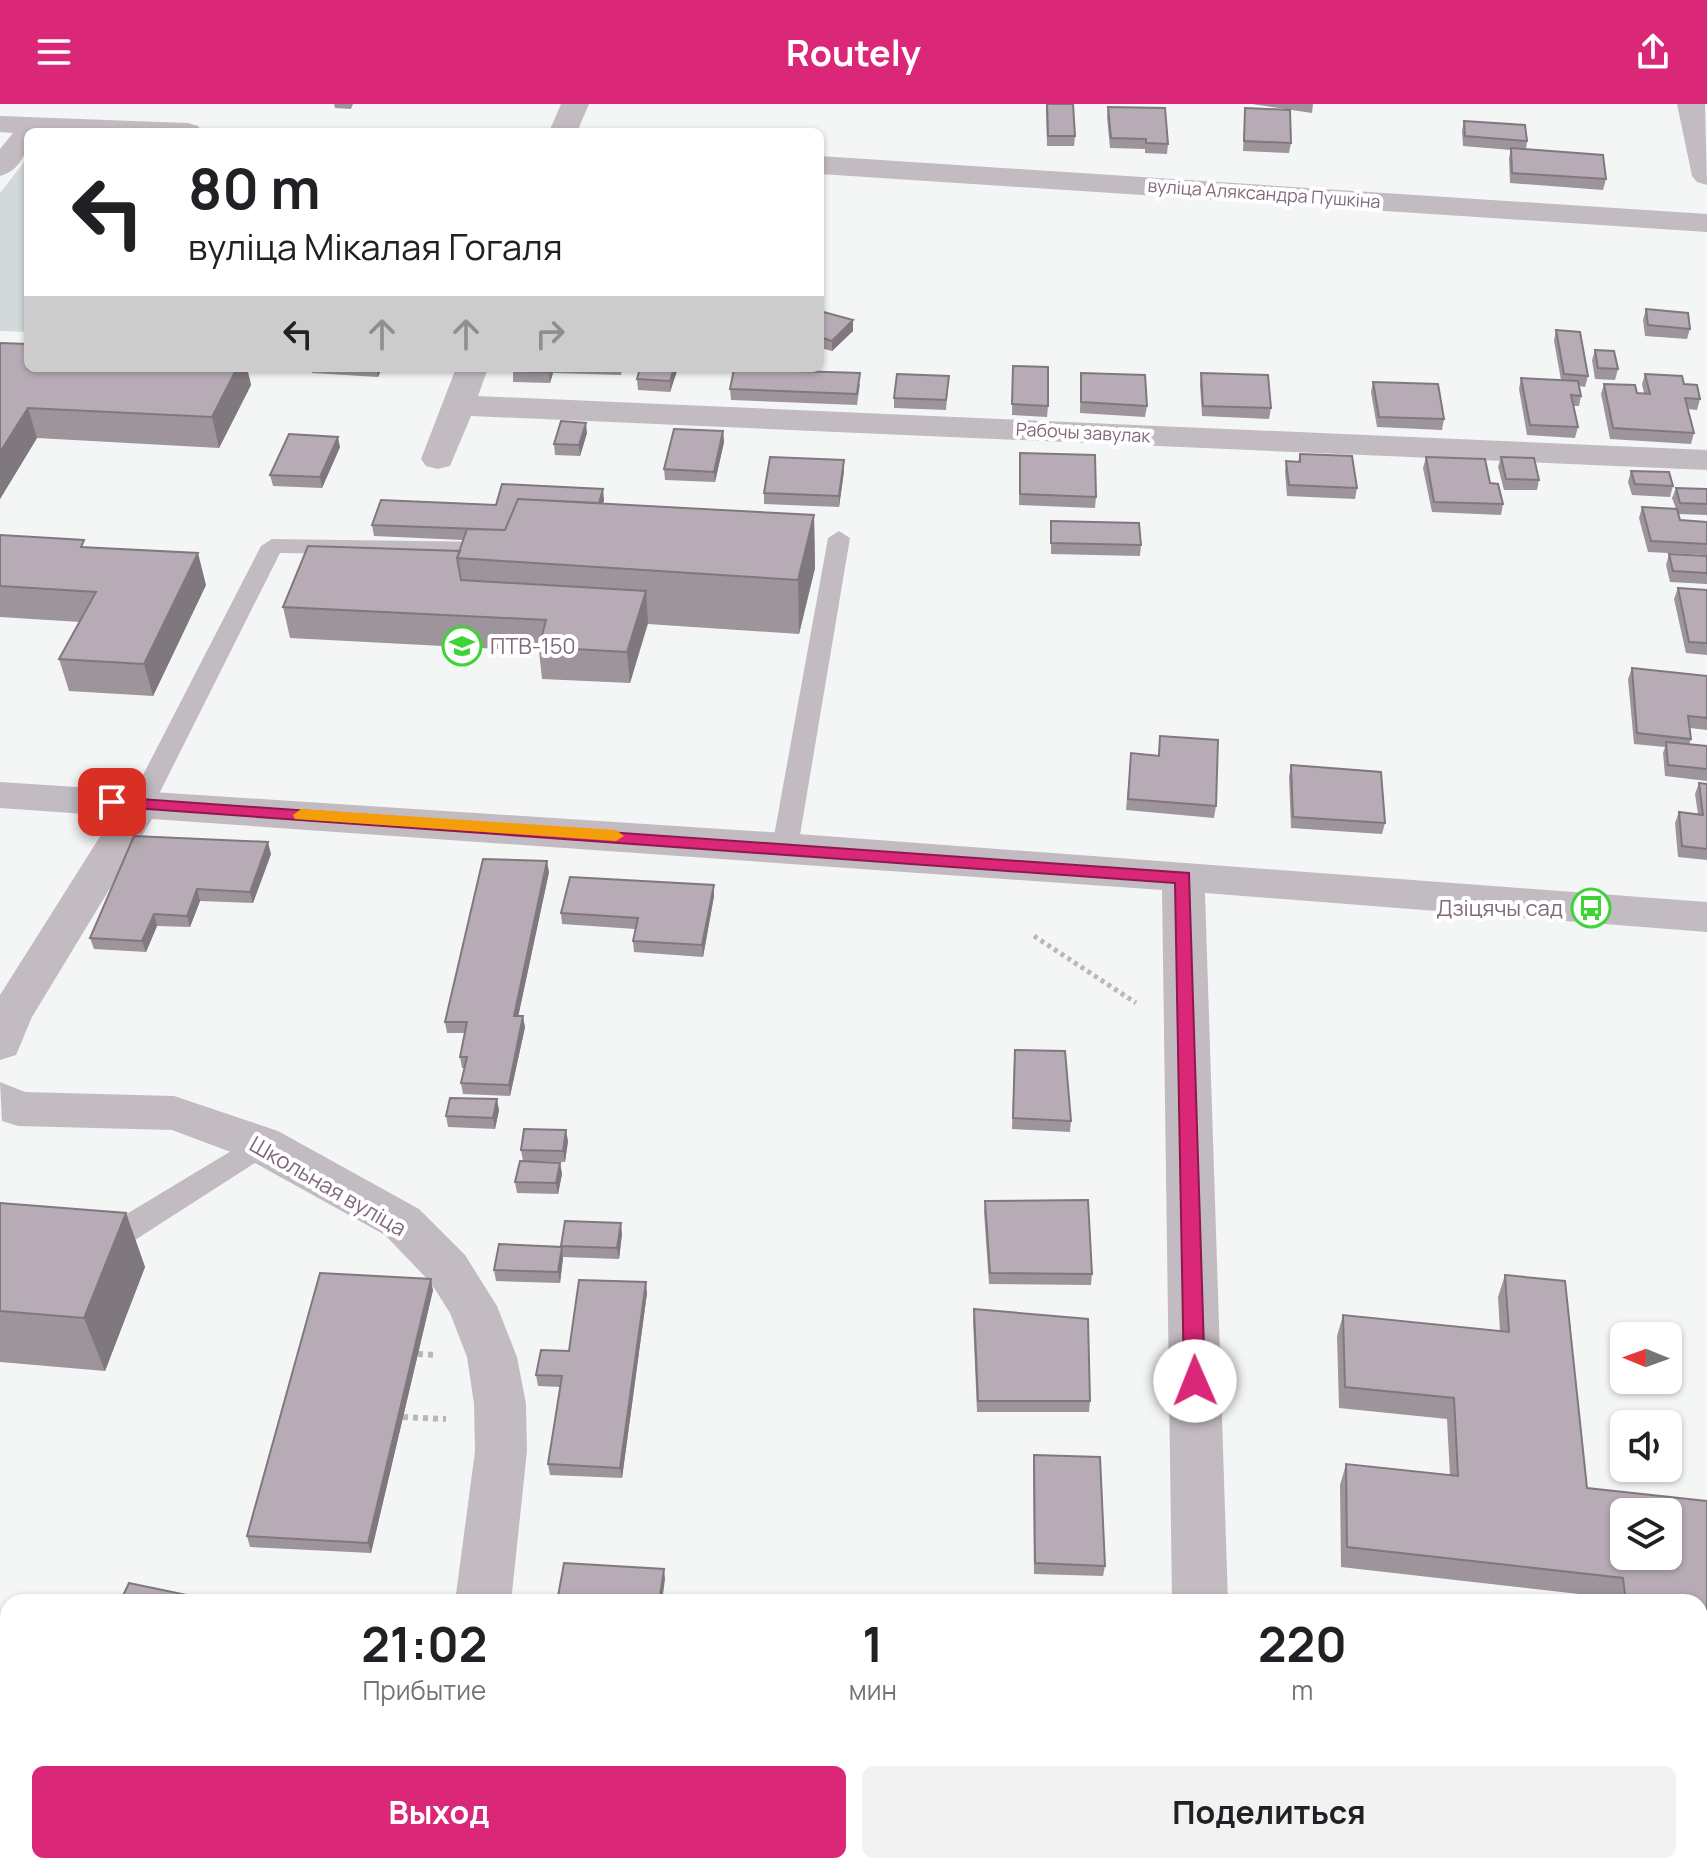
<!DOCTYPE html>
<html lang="ru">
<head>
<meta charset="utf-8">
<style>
	:root { --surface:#fff; --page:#f2f2f2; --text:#202124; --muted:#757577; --accent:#db2777 }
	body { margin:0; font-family:Manrope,sans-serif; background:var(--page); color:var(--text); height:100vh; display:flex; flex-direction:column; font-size:30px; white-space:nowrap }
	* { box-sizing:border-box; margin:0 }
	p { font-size:26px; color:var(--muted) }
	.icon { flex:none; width:44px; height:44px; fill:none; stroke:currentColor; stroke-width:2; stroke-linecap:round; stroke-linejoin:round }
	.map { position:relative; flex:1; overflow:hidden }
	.drawer { position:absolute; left:0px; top:1490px; width:1708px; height:280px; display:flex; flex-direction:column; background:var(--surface); border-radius:24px 24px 0 0; box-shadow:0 2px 6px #0004 }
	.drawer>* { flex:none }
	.hud { position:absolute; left:24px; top:24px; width:800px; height:244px; border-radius:12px; box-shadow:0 2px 6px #0004; background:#fff; color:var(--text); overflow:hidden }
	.needle { width:52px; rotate:271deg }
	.tools { position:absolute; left:1610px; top:1218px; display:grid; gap:16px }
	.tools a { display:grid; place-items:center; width:72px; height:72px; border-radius:12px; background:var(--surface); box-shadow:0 2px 6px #0004; font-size:40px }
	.pin { position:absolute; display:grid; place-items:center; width:68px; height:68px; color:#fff; margin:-34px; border-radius:16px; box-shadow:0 4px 12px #0006 }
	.me { position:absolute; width:88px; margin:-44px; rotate:359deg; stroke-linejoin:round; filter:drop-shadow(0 0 6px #0008) }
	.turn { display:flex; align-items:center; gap:28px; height:168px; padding:0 32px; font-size:36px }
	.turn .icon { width:104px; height:104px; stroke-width:2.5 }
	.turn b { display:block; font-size:56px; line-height:68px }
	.lanes { display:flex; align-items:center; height:76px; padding:0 32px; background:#0003; justify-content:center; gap:40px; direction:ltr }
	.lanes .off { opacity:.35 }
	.eta { display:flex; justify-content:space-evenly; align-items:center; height:136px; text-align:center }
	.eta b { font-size:48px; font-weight:700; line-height:56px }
	.button { display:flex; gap:16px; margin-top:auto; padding:16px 32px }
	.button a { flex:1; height:92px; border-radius:12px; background:var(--accent); color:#fff; font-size:32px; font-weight:700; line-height:92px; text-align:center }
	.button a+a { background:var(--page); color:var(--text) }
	header { display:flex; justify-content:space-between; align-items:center; height:104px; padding:0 32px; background:var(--accent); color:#fff; font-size:36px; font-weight:700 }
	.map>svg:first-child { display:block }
	.green { fill:#d3d8db }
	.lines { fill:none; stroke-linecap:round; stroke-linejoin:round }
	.path-far1 { stroke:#bcb6bb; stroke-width:5; stroke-dasharray:4 4; stroke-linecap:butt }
	.path { stroke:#bcb6bb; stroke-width:6; stroke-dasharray:5 5; stroke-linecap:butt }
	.service { fill:#c3bbc2; fill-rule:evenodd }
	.minor { fill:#c3bbc2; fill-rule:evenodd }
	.wall { fill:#9d949c }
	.shaded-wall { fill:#80787f }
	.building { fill:#b7acb5; stroke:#80787f; stroke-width:2; fill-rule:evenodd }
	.route { fill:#db2777; stroke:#8e194d; stroke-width:2 }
	.slow { fill:#f59e0b }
	.labels { text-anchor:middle; stroke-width:8; stroke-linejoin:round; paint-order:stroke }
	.far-street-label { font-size:18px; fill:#82687d; stroke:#fff }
	.poi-label { font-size:22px; fill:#82687d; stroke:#fff; text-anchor:start }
	.street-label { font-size:22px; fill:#82687d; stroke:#fff }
</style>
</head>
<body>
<header><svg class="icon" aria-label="menu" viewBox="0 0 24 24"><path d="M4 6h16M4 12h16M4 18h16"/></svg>Routely<svg class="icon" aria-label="share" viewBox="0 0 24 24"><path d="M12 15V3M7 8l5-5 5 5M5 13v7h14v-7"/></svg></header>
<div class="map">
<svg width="1707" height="1770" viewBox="0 0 1707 1770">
	<rect width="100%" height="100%" fill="#f4f6f6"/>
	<path class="green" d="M28 53V228L0 227V89Z"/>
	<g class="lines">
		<path class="path-far1" d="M1034 832 1136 899"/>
		<path class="path" d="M418 1250 435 1251
			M403 1313 446 1315"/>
		<path class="service" d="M839 427 850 434 798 743 794 749H776L772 743 828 434Z
			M272 435 489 438 500 445 489 452 280 449 154 700 150 706H132L128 700 261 442Z
			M261 1029 272 1032 276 1040 272 1048 121 1145 110 1148 85 1144 81 1135 85 1126 105 1123Z"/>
		<path class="minor" d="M561 0H589L577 28H549Z
			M1677 0H1705L1707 81 1697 78 1692 72Z
			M0 12 188 19 198 22 202 28H28C28 48 21 66 0 72V45L13 29 0 28Z
			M820 52 1707 110V128L820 70Z
			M456 264H488L478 292 1707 346V366L471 312 450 362 438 365 426 362 421 355Z
			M0 678 785 729 1707 798V828L1205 789 1228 1498H1172L1162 786 152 715 32 913 16 951 0 956V891L113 712 0 704Z
			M0 978 25 988 174 992 278 1027 419 1105 465 1151 497 1202 517 1253 526 1300 527 1347 511 1498H455L475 1347 474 1300 467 1253 450 1209 431 1179 385 1131 244 1053 172 1026 18 1022 2 1017Z
			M392 1762H452L450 1770H390Z
			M1176 1762H1236V1770H1176Z"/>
	</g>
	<path class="wall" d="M334 0H353L351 5 335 4Z
		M1046 0H1073L1075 32 1074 42H1047Z
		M1252 0H1313L1312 9Z
		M1108 3 1168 40 1167 50 1145 49V45L1110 44 1107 13Z
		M1245 4 1291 39 1289 49 1243 47Z
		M1464 17 1527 37 1526 45 1606 75 1603 86 1510 79 1509 54 1511 46 1463 42 1462 27Z
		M1646 205 1690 225 1687 235 1645 232 1643 216Z
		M820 207 853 227 832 247 820 244Z
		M1556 226 1588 272 1585 283 1579 282 1581 292 1579 302H1573L1578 323 1575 334 1527 331 1519 285 1521 274 1561 276 1554 237Z
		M0 239 28 264H247L251 281 219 344 37 334 0 395Z
		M1595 246 1618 265 1615 276 1595 275 1592 256Z
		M1013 262 1048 302 1047 313 1012 311Z
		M310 264H382L378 273 312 269Z
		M513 264H622L621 271 553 269 550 279 513 278Z
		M678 264 670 288 638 286 637 275Z
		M1081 269 1147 302 1145 313 1080 309Z
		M1201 269 1271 304 1269 315 1202 312 1200 280Z
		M1645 270 1684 280 1700 295 1697 306 1688 305 1694 329 1691 340 1610 335 1601 290 1604 280 1637 289H1644L1642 280Z
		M1373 278 1444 315 1442 326 1377 323 1371 288Z
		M860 280 857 301 731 296 730 285Z
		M948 283 946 306 894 304V294Z
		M723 327 724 338 715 378 665 376 664 365Z
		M587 329 580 352 555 351 554 340Z
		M340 343 322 384 273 382 270 371Z
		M1020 349 1096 393 1095 404 1019 401Z
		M1300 350 1357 384 1355 395 1287 392 1285 368 1286 357 1298 358Z
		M1426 353 1490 379 1503 400 1501 411 1432 408 1423 364Z
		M1501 353 1539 376 1537 386H1504L1498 363Z
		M844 356V367L839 403 764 400V389Z
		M1631 367 1673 382 1670 393 1632 391 1628 378Z
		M1676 384 1707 385V411L1678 410 1680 416 1707 418V451L1648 448 1639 414 1642 403 1676 405 1672 394Z
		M604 396 603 400 814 411 815 464 799 530 648 520 630 579 542 575 539 547 290 534 283 503 460 447 463 436 374 432 372 421 496 401Z
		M1051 417 1141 441 1140 452 1051 450Z
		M0 431 87 443 206 481 153 592 69 587 59 555 80 518 0 513Z
		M1669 450 1707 452V480L1670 478 1666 461Z
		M1678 484 1707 486V551L1686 549 1674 495Z
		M1632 564 1707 572V626L1690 624 1691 635 1689 641 1707 642V677L1665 672 1663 649 1665 643 1634 640 1628 575Z
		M1160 632 1216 702 1214 714 1126 706 1131 649 1158 651Z
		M1291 661 1385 719 1382 730 1291 724 1289 673Z
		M1699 679 1707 680V756L1678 753 1675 719 1679 708 1698 710 1695 690Z
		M271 750 253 799 200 797 190 823 157 822 146 848 94 845 90 834Z
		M549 768 518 912 525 923 510 992 463 990 461 979 464 964H462L460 953 465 929H447L445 918Z
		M714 792 703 853 634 848 633 837 635 825 562 820 561 809Z
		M1014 957 1071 1017 1070 1028 1012 1025Z
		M499 1006 495 1025 448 1023 446 1012Z
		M568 1037 565 1058 523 1057 521 1046Z
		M560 1059 562 1070 558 1090 517 1089 515 1078Z
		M985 1097 1092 1170 1091 1181 989 1180 984 1108Z
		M0 1099 126 1109 145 1163 105 1267 0 1258Z
		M565 1117 622 1130 619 1155 563 1153 560 1179 496 1177 494 1166 561 1143Z
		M1505 1171 1587 1384 1707 1397V1770H1644L1643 1762H1700V1498H1615L1614 1494 1341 1463 1340 1381 1346 1360 1450 1372 1447 1315 1339 1304 1337 1232 1343 1211 1500 1227 1498 1193Z
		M433 1186 371 1449 250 1443 247 1432Z
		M647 1189 622 1374 550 1371 548 1360 561 1283 538 1282 536 1271Z
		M974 1205 1090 1297 1089 1308H977L973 1216Z
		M1034 1351 1105 1462 1103 1472 1034 1470 1033 1362Z"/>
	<path class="shaded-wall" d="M853 216V227L832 247V237Z
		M237 264H247L251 281 219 344 212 313Z
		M376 264H382L378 273Z
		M550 264H552L553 269 550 279 549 268Z
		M674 264H678L670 288V277Z
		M28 304 37 334 0 395V348Z
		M586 319 587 329 580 352 579 341Z
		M723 327 724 338 715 378 714 368Z
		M338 333 340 343 322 384 320 373Z
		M844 356V367L839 403V392Z
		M603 385 604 396 591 442 590 431Z
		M814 411 815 464 799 530 798 476Z
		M198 449 206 481 153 592 144 560Z
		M646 487 648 518 630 579 627 548Z
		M268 738 271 750 253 799 250 788Z
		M547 757 549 768 516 923 514 912Z
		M714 781V792L703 853 702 841Z
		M197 785 200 797 190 823 187 812Z
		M154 810 157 822 146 848 142 837Z
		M523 912 525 923 510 992 509 981Z
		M497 995 499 1006 495 1025 493 1014Z
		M566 1026 568 1037 565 1058 563 1047Z
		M560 1059 562 1070 558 1090 556 1079Z
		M126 1109 145 1163 105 1267 84 1214Z
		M621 1119 622 1130 619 1155 617 1144Z
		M562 1143 563 1154 560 1179 558 1168Z
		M431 1175 433 1186 371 1449 368 1439Z
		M646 1178 647 1189 622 1374 620 1364Z
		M664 1465 665 1475 662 1498H659Z
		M292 1762H298L296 1770H290Z
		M583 1762H586L585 1770H582Z"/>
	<path class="building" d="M1047 0H1073L1075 32H1048Z
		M1108 3 1165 4 1168 40 1146 39V35L1111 34Z
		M1245 4 1290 6 1291 39 1244 37Z
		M1464 17 1525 21 1527 37 1465 32Z
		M1511 44 1603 51 1606 75 1512 69Z
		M1646 205 1688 209 1690 225 1648 221Z
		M820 207 853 216 832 237 820 233Z
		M1556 226 1580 228 1588 272 1564 270Z
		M0 239 28 240V264H237L212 313 28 304 0 348Z
		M1595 246 1614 247 1618 265 1598 264Z
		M1013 262 1048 263V302L1012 300Z
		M513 264H550L549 268 512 267Z
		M640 264H674L670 277 637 275Z
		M734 265 860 269 857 290 730 285Z
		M1081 269 1145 271 1147 302 1081 298Z
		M1201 269 1268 271 1271 304 1203 302Z
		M897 270 949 272 946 296 894 294Z
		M1645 270 1682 272 1684 280 1697 281 1700 295 1685 294 1694 329 1613 324 1604 280 1635 281 1637 289 1650 290Z
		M1521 274 1578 277 1581 292 1571 291 1578 323 1530 321Z
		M1373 278 1438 280 1444 315 1379 313Z
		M561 317 586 319 579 341 554 340Z
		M674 325 723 327 714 368 664 365Z
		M289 330 338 333 320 373 270 371Z
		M1020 349 1095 351 1096 393 1020 390Z
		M1300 350 1352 352 1357 384 1289 381 1286 357 1300 358Z
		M770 353 844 356 839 392 764 389Z
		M1426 353 1485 355 1490 379 1498 380 1503 400 1434 398Z
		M1501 353 1534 354 1539 376 1506 375Z
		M1631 367 1669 368 1673 382 1635 380Z
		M502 380 603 385 599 399 518 395 505 426 372 421 381 396 496 401Z
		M1676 384 1707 385V400L1680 399Z
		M518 395 814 411 798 476 457 454 467 425 505 426Z
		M1642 403 1677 405 1680 416 1707 418V440L1651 437Z
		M1051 417 1139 419 1141 441 1051 439Z
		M0 431 84 436 81 443 198 449 144 560 59 555 96 488 0 482Z
		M308 442 460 447 457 454 461 476 646 487 627 548 539 543 546 516 283 503Z
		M1669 450 1707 452V469L1673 467Z
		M1678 484 1707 486V539L1689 538Z
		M1632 564 1707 572V614L1688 612 1691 635 1637 629Z
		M1160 632 1218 636 1216 702 1128 695 1131 649 1159 652Z
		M1666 638 1707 642V665L1668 661Z
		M1291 661 1381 668 1385 719 1293 713Z
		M1699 679 1707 680V745L1682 742 1679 708 1703 711Z
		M134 732 268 738 250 788 197 785 187 812 154 810 142 837 90 834Z
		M483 755 547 757 514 912H523L509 981 461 979 467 953H460L467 918H445Z
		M570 773 714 781 702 841 633 837 638 814 561 809Z
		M1015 946 1065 947 1071 1017 1013 1014Z
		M450 994 497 995 493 1014 446 1012Z
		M524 1025 566 1026 563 1047 521 1046Z
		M520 1057 560 1059 556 1079 515 1078Z
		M1088 1096 1092 1170 990 1169 985 1097Z
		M0 1099 126 1109 84 1214 0 1207Z
		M565 1117 621 1119 617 1144 561 1142Z
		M499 1140 562 1143 558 1168 494 1166Z
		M320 1169 431 1175 368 1439 247 1432Z
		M1505 1171 1565 1177 1587 1384 1707 1397V1770H1656L1655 1762H1700V1498H1626L1623 1474 1347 1443 1346 1360 1458 1372 1454 1294 1345 1283 1343 1211 1509 1228ZM1624 1408H1668V1452H1624Z
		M579 1176 646 1178 620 1364 548 1360 562 1272 536 1271 541 1246 569 1247Z
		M974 1205 1088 1215 1090 1297H978Z
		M1034 1351 1100 1353 1105 1462 1035 1459Z
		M564 1459 664 1465 659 1498H557Z
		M129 1479 196 1493 194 1498H120Z
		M217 1762H292L290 1770H215Z
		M508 1762H583L582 1770H507Z
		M1362 1766 1395 1770H1362Z"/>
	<path class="route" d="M112 693 1189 769 1205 1277 1202 1284H1187L1184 1277 1175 779 106 702 104 698Z"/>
	<path class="slow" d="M301 705 616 726 624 732 616 737 295 715 293 711Z"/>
	<defs>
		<symbol id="university-ring" viewBox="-11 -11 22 22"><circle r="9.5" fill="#fff" stroke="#3ed337" stroke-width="1.5"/><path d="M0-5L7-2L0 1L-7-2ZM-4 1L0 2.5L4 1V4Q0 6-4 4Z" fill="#3ed337"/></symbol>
		<symbol id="bus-ring" viewBox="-11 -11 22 22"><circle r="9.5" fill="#fff" stroke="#3ed337" stroke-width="1.5"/><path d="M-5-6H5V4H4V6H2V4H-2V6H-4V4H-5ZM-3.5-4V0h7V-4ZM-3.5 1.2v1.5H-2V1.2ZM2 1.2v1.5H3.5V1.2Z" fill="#3ed337"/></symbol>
	</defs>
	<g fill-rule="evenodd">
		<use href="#university-ring" x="440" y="520" width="44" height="44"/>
		<use href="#bus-ring" x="1569" y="782" width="44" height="44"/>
	</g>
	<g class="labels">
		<g class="far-street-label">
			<text transform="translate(1264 90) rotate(4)" y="6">вуліца Аляксандра Пушкіна</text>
			<text transform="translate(1083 329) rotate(3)" y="6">Рабочы завулак</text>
		</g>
		<g class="poi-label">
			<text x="490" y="550">ПТВ-150</text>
			<text x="1563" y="812" text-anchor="end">Дзіцячы сад</text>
		</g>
		<g class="street-label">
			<text transform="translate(328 1082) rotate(30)" y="8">Школьная вуліца</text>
		</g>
	</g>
</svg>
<div class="tools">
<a><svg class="needle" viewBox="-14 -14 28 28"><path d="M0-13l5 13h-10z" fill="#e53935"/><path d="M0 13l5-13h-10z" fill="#757577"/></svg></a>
<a><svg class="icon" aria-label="sound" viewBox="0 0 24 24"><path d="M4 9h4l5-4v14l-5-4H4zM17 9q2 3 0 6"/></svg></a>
<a><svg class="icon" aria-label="layers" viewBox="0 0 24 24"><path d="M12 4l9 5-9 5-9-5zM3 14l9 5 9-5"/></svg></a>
</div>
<div class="pin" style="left:112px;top:698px;background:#d93025"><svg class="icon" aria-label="arrive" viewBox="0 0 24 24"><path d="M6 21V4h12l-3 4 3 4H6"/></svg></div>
<svg class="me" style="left:1195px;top:1277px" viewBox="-20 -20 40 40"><circle r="19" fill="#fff"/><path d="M0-13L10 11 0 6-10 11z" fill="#db2777"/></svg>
<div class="hud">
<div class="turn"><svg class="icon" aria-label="left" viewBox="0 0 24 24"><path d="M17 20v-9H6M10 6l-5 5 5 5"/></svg><div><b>80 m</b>вуліца Мікалая Гогаля</div></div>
<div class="lanes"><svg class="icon" aria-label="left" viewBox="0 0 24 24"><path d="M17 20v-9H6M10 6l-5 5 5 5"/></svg><svg class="icon off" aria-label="ahead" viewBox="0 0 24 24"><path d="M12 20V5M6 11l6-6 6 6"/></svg><svg class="icon off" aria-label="ahead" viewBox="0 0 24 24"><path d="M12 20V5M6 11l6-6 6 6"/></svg><svg class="icon off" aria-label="right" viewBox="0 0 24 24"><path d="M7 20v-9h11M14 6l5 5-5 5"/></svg></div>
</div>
<section class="drawer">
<div class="eta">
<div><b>21:02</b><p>Прибытие</p></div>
<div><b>1</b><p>мин</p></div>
<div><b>220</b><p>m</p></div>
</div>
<div class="button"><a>Выход</a><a>Поделиться</a></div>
</section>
</div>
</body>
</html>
